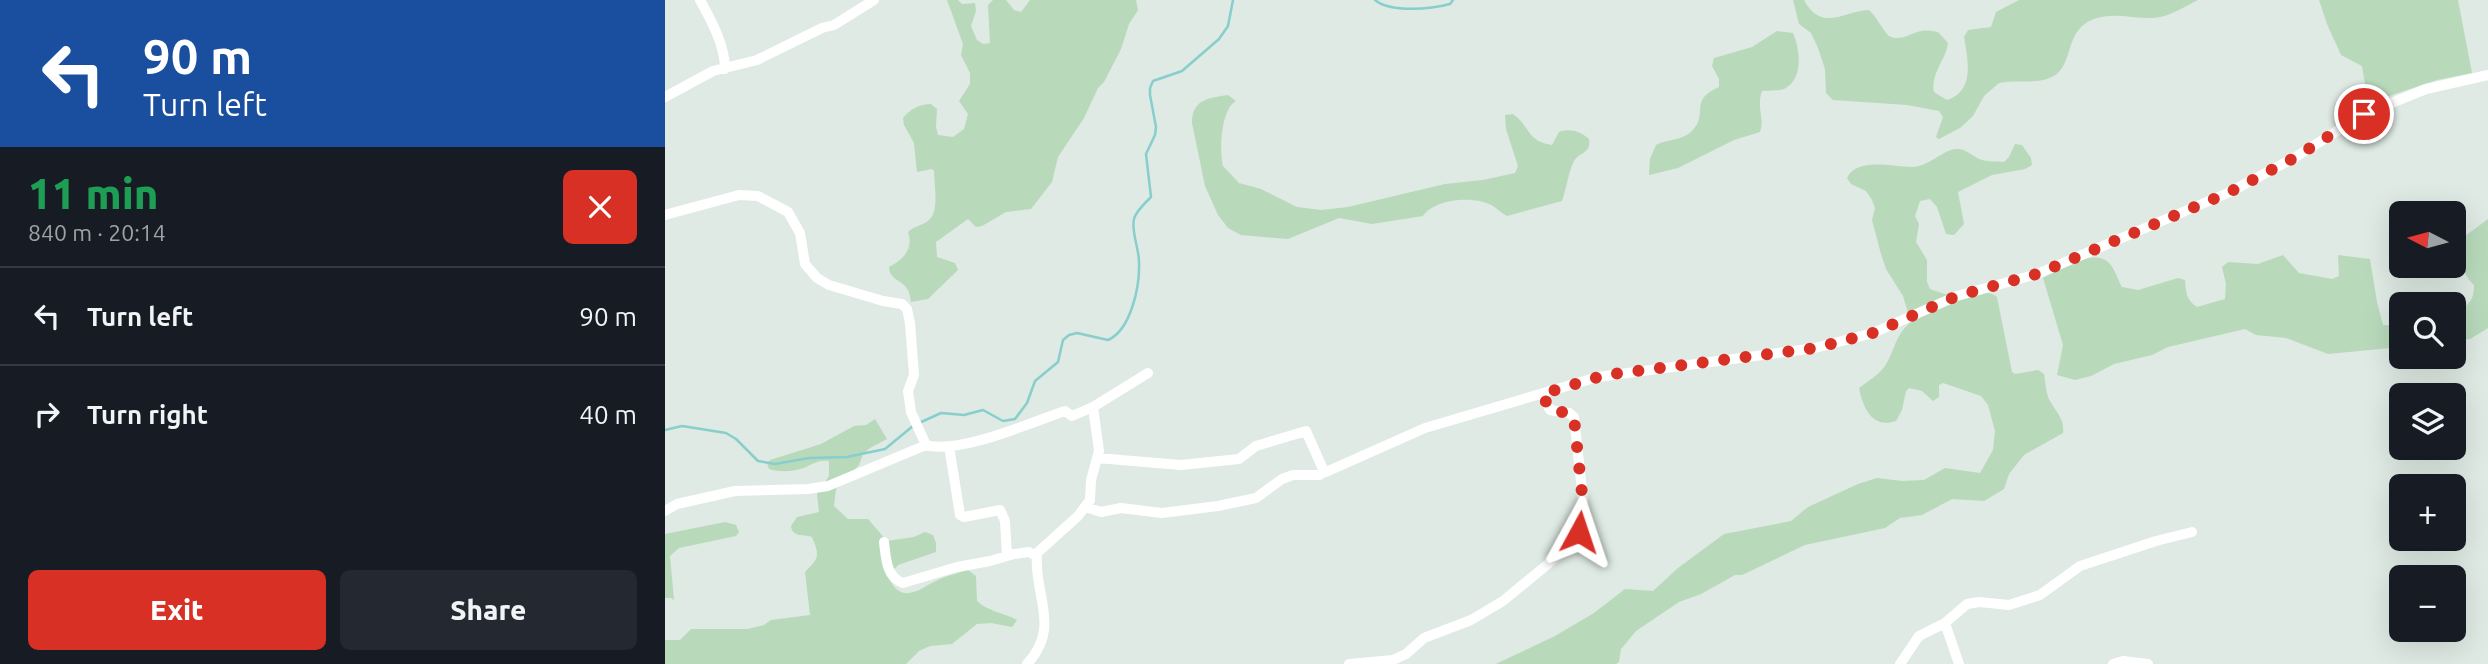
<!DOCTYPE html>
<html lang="en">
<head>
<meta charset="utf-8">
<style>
	:root { --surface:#171b24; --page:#242831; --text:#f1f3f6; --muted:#9ea1a6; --line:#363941; --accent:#d93025 }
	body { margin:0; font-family:Ubuntu,sans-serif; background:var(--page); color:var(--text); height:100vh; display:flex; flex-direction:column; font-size:26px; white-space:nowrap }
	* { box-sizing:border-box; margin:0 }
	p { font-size:23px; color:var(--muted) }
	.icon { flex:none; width:38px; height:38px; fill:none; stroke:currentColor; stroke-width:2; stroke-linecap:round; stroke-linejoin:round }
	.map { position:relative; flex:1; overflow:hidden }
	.details { display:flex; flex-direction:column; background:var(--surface); width:665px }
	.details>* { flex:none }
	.top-card { background:#1a4fa0; color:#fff; overflow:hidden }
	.needle { width:46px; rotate:276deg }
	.tools { position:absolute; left:1724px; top:201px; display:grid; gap:14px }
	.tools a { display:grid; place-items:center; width:77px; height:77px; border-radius:10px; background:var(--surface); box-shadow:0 7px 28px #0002; font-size:35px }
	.pin { position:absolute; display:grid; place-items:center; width:60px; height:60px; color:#fff; margin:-30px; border:4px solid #fff; border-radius:50%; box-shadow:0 2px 7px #0007 }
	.me { position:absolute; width:77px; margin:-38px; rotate:5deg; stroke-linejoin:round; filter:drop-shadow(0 0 5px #0008) }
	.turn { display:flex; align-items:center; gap:24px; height:147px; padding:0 28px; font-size:32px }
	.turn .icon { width:91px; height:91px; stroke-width:2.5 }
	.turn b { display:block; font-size:49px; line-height:60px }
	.round { display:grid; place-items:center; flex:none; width:74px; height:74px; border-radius:10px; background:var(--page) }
	.headline { display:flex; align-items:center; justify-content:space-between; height:119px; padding:0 28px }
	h1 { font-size:42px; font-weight:800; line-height:52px; color:#1e9e55 }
	.primary-button { display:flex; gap:14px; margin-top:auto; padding:14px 28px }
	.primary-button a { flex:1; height:80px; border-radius:10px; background:var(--accent); color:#fff; font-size:28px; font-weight:800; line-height:80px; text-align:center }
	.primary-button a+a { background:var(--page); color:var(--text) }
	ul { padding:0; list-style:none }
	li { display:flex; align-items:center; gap:21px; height:98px; padding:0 28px; border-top:2px solid var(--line) }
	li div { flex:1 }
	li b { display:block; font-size:26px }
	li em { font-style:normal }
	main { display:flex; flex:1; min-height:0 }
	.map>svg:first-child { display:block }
	.green { fill:#b8dabb }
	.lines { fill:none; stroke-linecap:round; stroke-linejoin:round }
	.stream { stroke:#87cecd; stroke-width:2.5 }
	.minor { stroke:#fff; stroke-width:10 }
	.route { stroke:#d93025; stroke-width:12; stroke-dasharray:0 21.6 }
</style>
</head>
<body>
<main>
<section class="details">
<div class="top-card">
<div class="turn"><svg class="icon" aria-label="left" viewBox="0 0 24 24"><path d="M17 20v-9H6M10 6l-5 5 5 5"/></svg><div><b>90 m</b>Turn left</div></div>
</div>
<div class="headline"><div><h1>11 min</h1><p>840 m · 20:14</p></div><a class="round" style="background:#d93025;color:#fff"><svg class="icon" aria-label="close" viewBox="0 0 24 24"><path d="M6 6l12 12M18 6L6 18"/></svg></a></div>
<ul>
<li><svg class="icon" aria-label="left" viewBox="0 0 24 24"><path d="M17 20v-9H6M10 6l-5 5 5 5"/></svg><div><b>Turn left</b></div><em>90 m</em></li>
<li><svg class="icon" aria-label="right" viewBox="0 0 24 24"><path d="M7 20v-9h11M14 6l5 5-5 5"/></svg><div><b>Turn right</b></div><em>40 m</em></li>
</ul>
<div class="primary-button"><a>Exit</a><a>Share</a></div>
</section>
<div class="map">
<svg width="1823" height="664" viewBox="0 0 1823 664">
	<rect width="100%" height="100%" fill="#deeae3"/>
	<path class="green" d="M282 0H293L297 4 310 3 311 11 306 26 312 40 318 44 325 43 323 5 328 0H341L349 10 356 12 365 0H471L473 10 464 24 456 49 439 82 433 88 419 118 393 157 387 182 366 209 341 212 317 226 311 227 303 219 271 242 272 257 290 263 293 270 263 299 246 302C245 298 245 294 243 290 238 280 224 280 224 267 238 260 249 249 243 232 249 226 256 226 263 221 275 212 269 184 269 171L267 169 252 172 249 143 239 125 238 118C245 109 255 104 266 104L272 109 271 127 273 135 288 137 299 129 303 114 294 101 305 84V73L296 55 298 44Z
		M1128 0H1139C1157 33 1178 11 1204 10 1211 16 1219 32 1224 36 1235 42 1246 33 1256 31 1261 30 1268 31 1273 32L1283 43C1281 60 1265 74 1269 92L1282 100C1310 91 1303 60 1299 37L1303 30 1326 27 1331 12 1354 0H1533C1518 7 1505 17 1488 18 1468 19 1449 12 1429 19 1398 30 1410 66 1387 77 1369 85 1352 79 1334 83L1319 96 1308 116 1295 128 1274 139 1271 137 1278 117 1274 111 1242 105 1168 100 1161 93 1160 69 1153 48 1146 33 1134 24Z
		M1654 0H1793L1807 73 1772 80 1703 103 1697 66 1676 55 1662 24Z
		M1112 31 1128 33C1135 48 1139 80 1119 89 1114 91 1104 90 1097 91 1091 108 1100 118 1095 132L1069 140 1013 168 984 175 985 159 991 145C1002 139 1017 141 1027 131 1044 114 1023 100 1054 87V79L1047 66 1049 58 1087 47Z
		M563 95 571 101C556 109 554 150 558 166L574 183 596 189 632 207 656 210 683 207 780 184 818 180 850 173 853 166 841 129 840 115 848 114C866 127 861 141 887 145L894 132C905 128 915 131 924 139 926 154 916 151 909 161 904 170 901 190 897 201L842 216C836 213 833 209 828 206 810 195 769 199 758 216L707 224 674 218 623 239 576 235 563 228 553 215 540 186 527 123C527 99 544 98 563 95Z
		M1350 144 1357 145 1366 158 1367 165 1360 169 1327 175 1293 192 1299 224 1289 235 1281 234 1272 207 1265 199 1255 201 1250 216 1254 224 1251 242 1262 260V282L1265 289C1274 292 1283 296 1293 296 1307 297 1319 287 1332 297L1347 372 1350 374 1373 370 1379 374C1380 381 1381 390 1383 397 1389 411 1400 417 1398 433L1359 455 1344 474 1339 489 1319 501 1287 499 1257 515 1235 518 1220 528 1140 545 1077 575H1070L1036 594 1014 602 971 631 956 649 954 662 951 664H831L890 636 929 613 960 589 988 591 1013 568 1059 534 1126 521 1143 507 1193 484 1212 478 1237 481 1259 480 1280 468 1315 473 1328 450 1330 431 1323 405 1316 396 1278 383 1274 385V397L1268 401 1257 391 1244 388 1241 391 1237 410 1231 421C1207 429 1198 408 1194 388 1205 380 1217 373 1223 361 1231 345 1232 333 1246 322L1238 296 1221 269 1216 254 1207 220 1210 208 1207 200 1201 191 1186 184 1182 178C1192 157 1228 167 1247 167 1264 167 1280 148 1292 149 1302 149 1308 157 1317 160 1323 162 1332 161 1339 162L1344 157Z
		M1823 219V328L1805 339 1789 340V308C1804 308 1809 300 1809 285 1795 272 1795 257 1796 239Z
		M1618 255 1634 273 1667 279 1674 276 1673 255 1705 259 1712 302 1718 325 1736 326V347L1663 354 1621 338 1591 335 1580 329 1503 347 1487 355 1449 364 1426 376 1410 380 1392 375 1398 345 1378 278C1394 271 1429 247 1444 263 1450 269 1453 280 1457 287L1473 290 1513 278 1520 280C1521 292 1521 300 1532 307L1560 299 1561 284 1557 267 1563 262 1593 264Z
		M210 419 222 439 205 448 198 454 194 465 171 489 169 506 183 519H203L222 541 249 537 260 532 268 535 271 543V552L233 565 223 577C238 607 254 588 275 579 284 575 294 573 303 570L311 576 312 601C322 611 339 613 352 620L347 627 326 623 312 624 287 644 265 646 254 651 241 664H0V640H15L26 629H83L99 625 106 620 145 615 140 572C154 558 155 556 147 537 140 534 127 538 126 526L132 517 154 512 152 494 164 476V461C151 459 146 466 135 469 124 472 114 472 104 469L102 463 105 460 156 444 189 426 201 425Z
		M60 522 71 525 74 532 71 536 14 548 5 556 9 600 6 598H0V534Z"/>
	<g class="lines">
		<path class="stream" d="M710 0C725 13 767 9 785 4L788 0
			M254 423 276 413 299 415 318 410 338 421 350 419 362 403 370 381 393 362 398 340 404 335 412 333 443 340C466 330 475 286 474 262 474 248 466 232 469 219 471 211 480 203 486 197L481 154 490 135 491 127 485 95V88L488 81 517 71 554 39 563 26 568 0
			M0 430 17 426 61 433 71 439 93 461 110 464 144 458 182 457 220 449 248 426"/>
		<path class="minor" d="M35 0C46 20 60 45 60 69
			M0 97 48 71 92 60 157 28 169 25 209 0
			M0 215 74 195 93 196 123 212 135 233 140 264 152 278 164 285 218 301 237 304 242 309 245 323 249 375 243 391 246 412 261 445
			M284 446 295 515 299 517 335 510 340 521 342 556
			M432 458 516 465 574 459 591 446 641 431 658 469 661 472 760 428 933 377 1150 348 1208 333 1292 296 1372 274 1565 192 1629 158 1699 114 1761 89 1823 75
			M421 507 436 512 456 508 497 513 553 506 591 498 617 479 628 475H655L659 471
			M0 511 12 504 70 491 143 489 163 486 261 445C293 455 367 422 400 411L407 416 428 407 483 373
			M219 542C221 558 221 577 238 583L292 567 325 561 349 554 364 552 371 556
			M1280 623 1294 664
			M362 664C397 627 368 595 372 553L413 516 425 500 426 480 434 451 428 407
			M684 664 728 660 741 654 759 638 806 620 838 601 883 564 913 534V515L918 500 909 417 904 413 885 410 877 394
			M1235 664 1254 636 1280 623 1302 604 1314 602 1344 605 1375 595 1415 566 1491 541 1527 532
			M1448 664 1458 661 1483 664"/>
	</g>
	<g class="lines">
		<path class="route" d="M914 532 913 515 918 503 909 418 904 413 885 410 877 394 940 375 1150 348 1208 333 1292 296 1372 274 1565 192 1629 158 1699 114"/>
	</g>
</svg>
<div class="tools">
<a><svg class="needle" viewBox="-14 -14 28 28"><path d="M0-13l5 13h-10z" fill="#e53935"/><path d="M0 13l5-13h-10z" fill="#9ea1a6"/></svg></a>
<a><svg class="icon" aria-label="search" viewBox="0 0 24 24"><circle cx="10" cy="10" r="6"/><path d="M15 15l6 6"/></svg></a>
<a><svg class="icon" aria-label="layers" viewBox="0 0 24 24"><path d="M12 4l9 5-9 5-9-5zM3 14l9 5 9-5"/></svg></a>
<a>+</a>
<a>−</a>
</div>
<div class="pin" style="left:1699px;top:114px;background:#d93025"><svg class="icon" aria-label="arrive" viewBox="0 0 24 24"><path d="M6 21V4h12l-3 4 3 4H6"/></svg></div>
<svg class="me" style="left:914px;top:532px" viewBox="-20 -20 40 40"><path d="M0-17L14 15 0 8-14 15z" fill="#d93025" stroke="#fff" stroke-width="4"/></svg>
</div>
</main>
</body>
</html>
